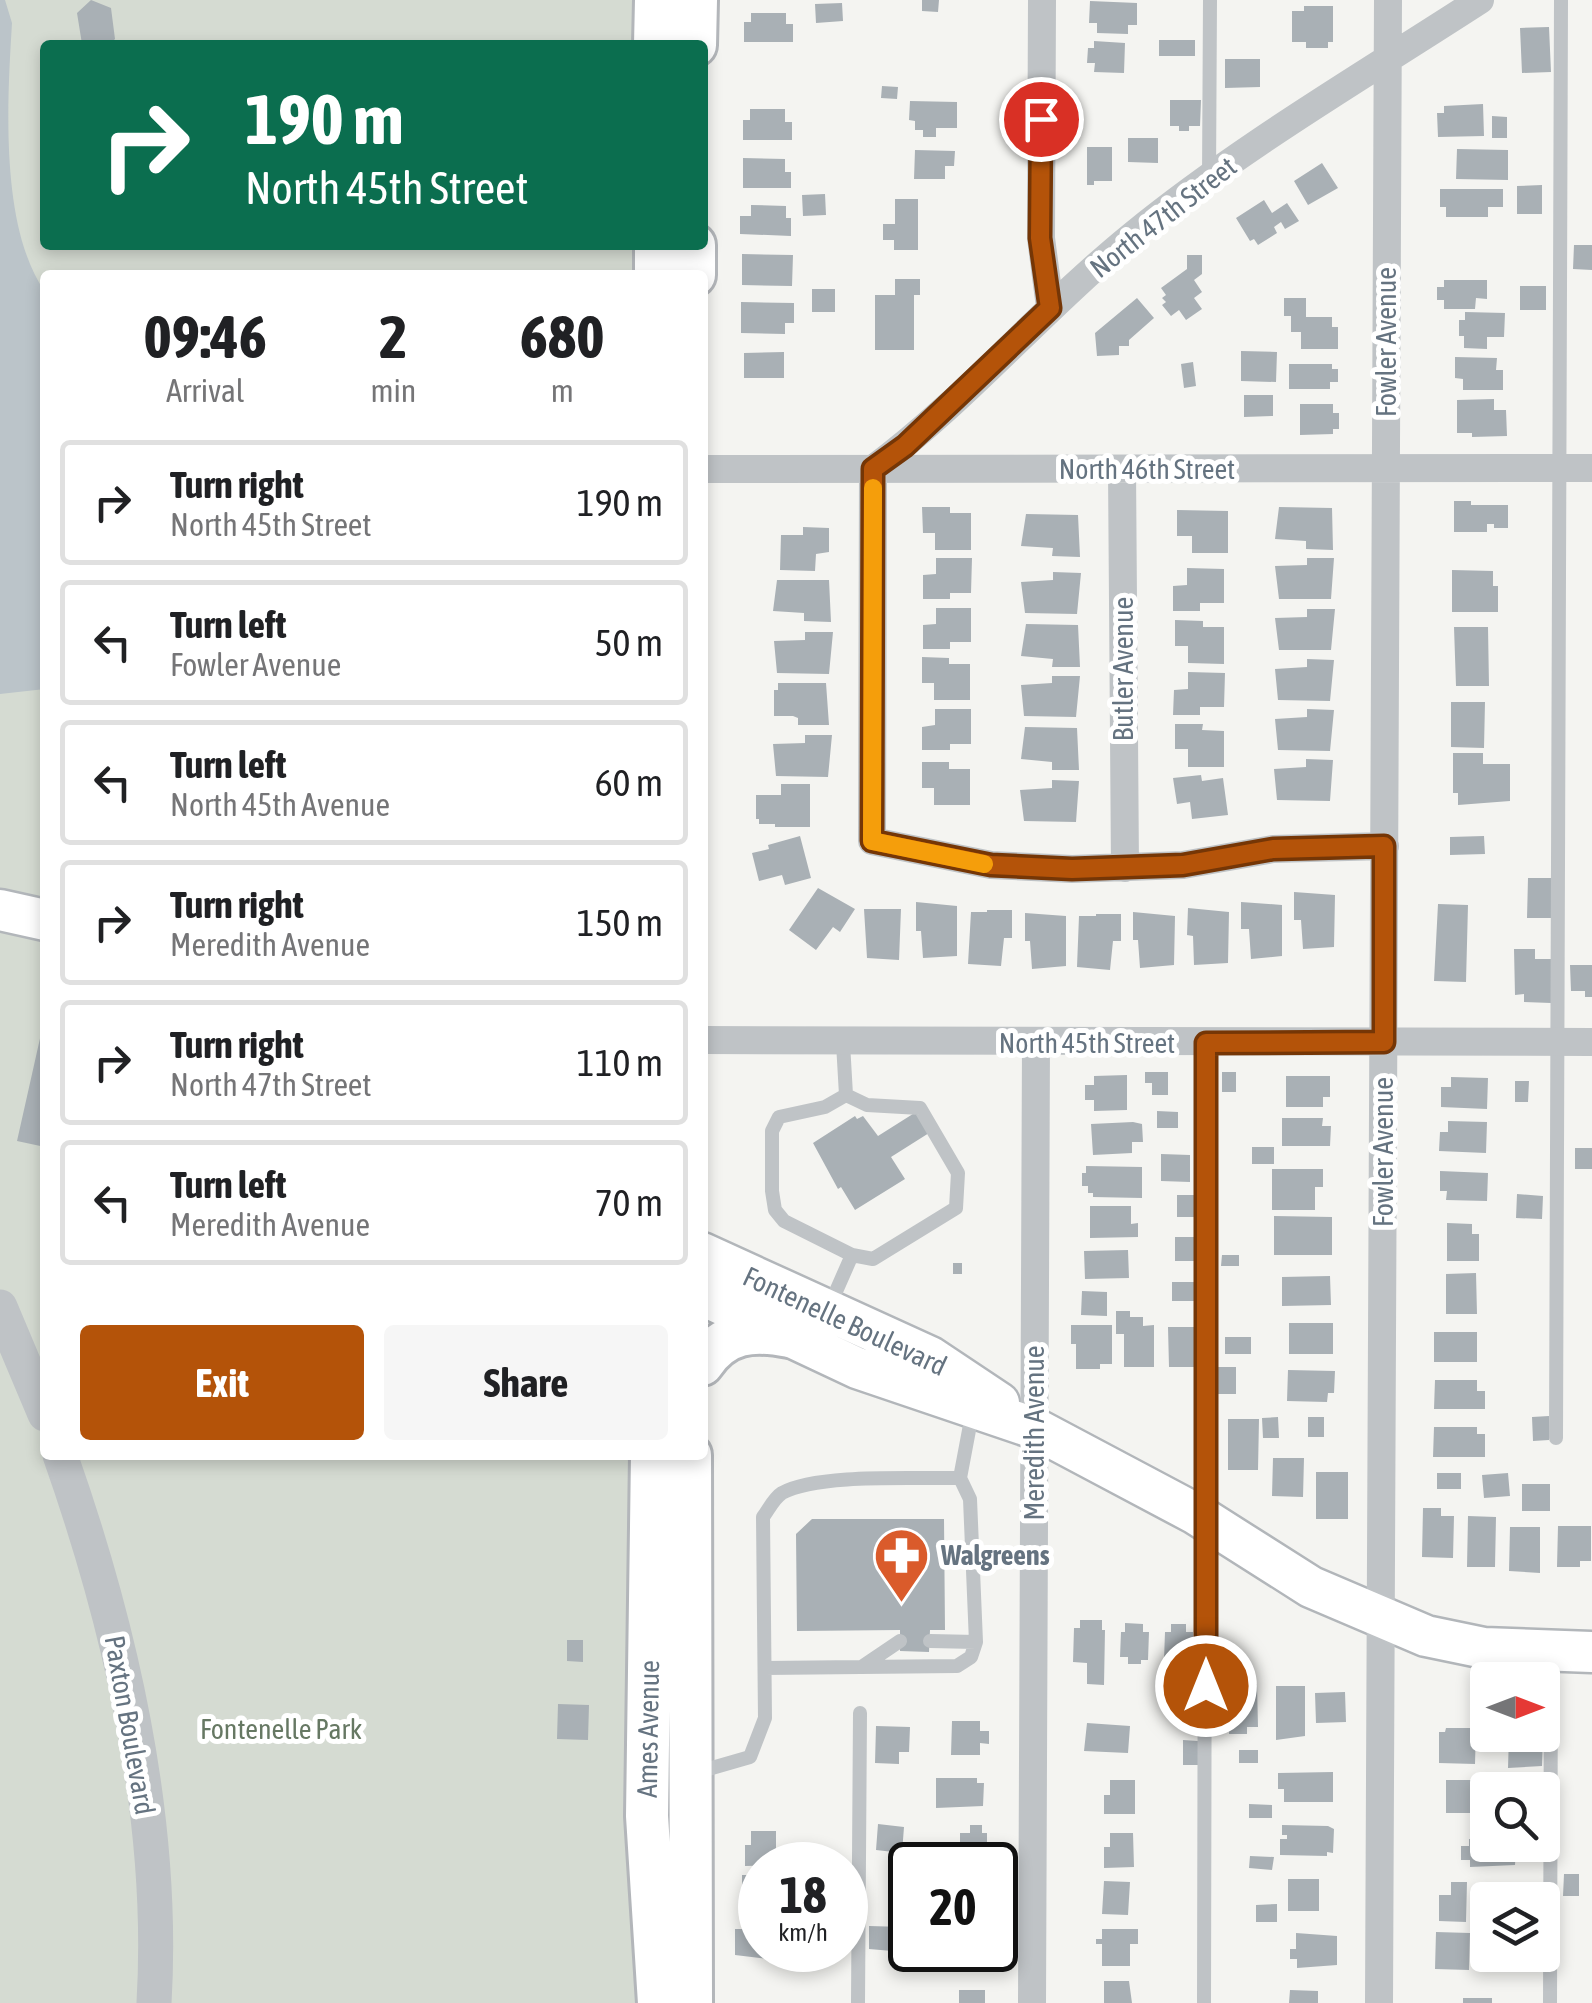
<!DOCTYPE html>
<html lang="en">
<head>
<meta charset="utf-8">
<style>
	:root { --surface:#fff; --page:#f6f6f6; --text:#202124; --muted:#757577; --line:#e0e0e0; --accent:#b45309 }
	body { margin:0; font-family:"Asap Condensed",sans-serif; background:var(--page); color:var(--text); height:100vh; display:flex; flex-direction:column; font-size:38px; white-space:nowrap }
	* { box-sizing:border-box; margin:0 }
	p { font-size:32px; color:var(--muted) }
	.icon { flex:none; width:55px; height:55px; fill:none; stroke:currentColor; stroke-width:2; stroke-linecap:round; stroke-linejoin:round }
	.map { position:relative; flex:1; overflow:hidden }
	.sheet { position:absolute; left:40px; top:270px; width:668px; height:1190px; display:flex; flex-direction:column; background:var(--surface); border-radius:10px; box-shadow:0 5px 15px #0003 }
	.sheet>* { flex:none }
	.banner { position:absolute; left:40px; top:40px; width:668px; height:210px; border-radius:10px; box-shadow:0 5px 15px #0003; background:#0b6e4f; color:#fff; overflow:hidden }
	.needle { width:65px; rotate:90deg }
	.fabs { position:absolute; left:1470px; top:1662px; display:grid; gap:20px }
	.fabs a { display:grid; place-items:center; width:90px; height:90px; border-radius:10px; background:var(--surface); box-shadow:0 5px 15px #0003; font-size:50px }
	.speed { position:absolute; left:738px; top:1842px; display:flex; gap:20px; font-size:50px; font-weight:700; text-align:center }
	.speed>* { display:grid; place-content:center; width:130px; height:130px; border-radius:50%; background:var(--surface); box-shadow:0 5px 15px #0003; line-height:1 }
	.speed small { font-size:25px; font-weight:400 }
	.speed .limit { border:5px solid #111; border-radius:15px; background:#fff; color:#111 }
	.pin { position:absolute; display:grid; place-items:center; width:85px; height:85px; color:#fff; margin:-42px; border:5px solid #fff; border-radius:50%; box-shadow:0 2px 10px #0007 }
	.me { position:absolute; width:110px; margin:-55px; rotate:0deg; stroke-linejoin:round; filter:drop-shadow(0 0 8px #0008) }
	.turn { display:flex; align-items:center; gap:35px; height:210px; padding:0 40px; font-size:45px }
	.turn .icon { width:130px; height:130px; stroke-width:2.5 }
	.turn b { display:block; font-size:70px; line-height:85px }
	.eta { display:flex; justify-content:space-evenly; align-items:center; height:170px; text-align:center }
	.eta b { font-size:60px; font-weight:700; line-height:70px }
	.action { display:flex; gap:20px; margin-top:auto; padding:20px 40px }
	.action a { flex:1; height:115px; border-radius:10px; background:var(--accent); color:#fff; font-size:40px; font-weight:700; line-height:115px; text-align:center }
	.action a+a { background:var(--page); color:var(--text) }
	ul { padding:0; list-style:none }
	li { display:flex; align-items:center; gap:30px; height:125px; margin:0 20px 15px; padding:0 20px; border:5px solid var(--line); border-radius:10px }
	li div { flex:1 }
	li b { display:block; font-size:38px }
	li em { font-style:normal }
	.map>svg:first-child { display:block }
	.green { fill:#d5dbd2 }
	.water { fill:#bbc4c9 }
	.building { fill:#a9b0b5 }
	.lines { fill:none; stroke-linecap:round; stroke-linejoin:round }
	.secondary-casing { stroke:#b2b6ba; stroke-width:45 }
	.primary-casing { stroke:#b3b6ba; stroke-width:48 }
	.service { stroke:#bfc3c6; stroke-width:14 }
	.minor { stroke:#bfc3c6; stroke-width:28 }
	.tertiary { stroke:#bfc3c6; stroke-width:35 }
	.secondary { stroke:#fff; stroke-width:40 }
	.primary { stroke:#fff; stroke-width:42 }
	.route-casing { stroke:#753606; stroke-width:25 }
	.route { stroke:#b45309; stroke-width:18 }
	.slow { stroke:#f59e0b; stroke-width:18 }
	.labels { text-anchor:middle; stroke-width:10; stroke-linejoin:round; paint-order:stroke }
	.street-label { font-size:28px; fill:#657380; stroke:#fff }
	.poi-label { font-size:28px; font-weight:bold; fill:#657380; stroke:#fff; text-anchor:start }
	.park-label { font-size:28px; fill:#667863; stroke:#fff }
</style>
</head>
<body>
<div class="map">
<svg width="1592" height="2003" viewBox="0 0 1592 2003">
	<rect width="100%" height="100%" fill="#f4f4f1"/>
	<path class="green" d="M0 0H637V45H45V245H643L648 275H45V1455H632L641 2003H0Z"/>
	<path class="water" d="M0 0H5L12 23C7 104 0 227 45 292V689L0 694Z"/>
	<path class="building" d="M91 0 111 8 115 39 109 45 82 44 77 13Z
		M922 0H939L938 12 922 11Z
		M1090 1 1137 3V25H1128V34L1097 33V23H1089Z
		M842 3 843 21 816 23 815 4Z
		M1304 6H1333V42H1328V48H1306V42H1292V11H1304Z
		M751 13H786V24H793V42H744V22H751Z
		M1549 27 1551 72 1522 73 1520 28Z
		M1159 40H1195V56H1159Z
		M1094 41 1125 43 1124 73 1094 72 1095 63H1087L1088 48H1094Z
		M1225 59H1260V87L1225 88Z
		M882 86 898 87 897 99 881 98Z
		M1170 100H1201L1200 126H1189V131H1179V126H1170Z
		M910 101 957 102V128H936V137H923V130H915V121L909 120Z
		M1483 104 1484 136 1438 137 1437 113H1444V106Z
		M750 109H785V122H792V140H743V120H750Z
		M1492 116 1507 117V138H1492Z
		M1128 138H1158V163L1128 162Z
		M1087 147H1112V181H1094V185H1087Z
		M1457 149 1508 150V180L1456 179Z
		M915 150 955 151 954 166H945V179H914Z
		M743 158 785 159V172H791V188H743Z
		M1322 163 1338 188 1308 205 1294 181Z
		M1542 185V214H1517V186Z
		M1440 189H1503V207H1488V217H1446V207H1440Z
		M825 194 826 215 803 216 802 195Z
		M895 199H918V250H894V240H883V224H895Z
		M1264 200 1272 213 1287 203 1299 221 1285 229 1281 222 1274 227 1277 233 1258 245 1254 239 1250 241 1236 218Z
		M751 205 786 206V218H791V236L740 234V216H751Z
		M1574 245H1592V270L1573 269Z
		M742 254 793 255 792 286 742 285Z
		M1187 255H1202V274L1194 280 1202 292 1194 298 1202 309 1186 320 1179 310 1171 316 1162 305 1166 302 1162 298 1166 295 1161 288 1187 269Z
		M895 279H920V295H914V350H875V295H895Z
		M1444 280H1487V299L1476 298 1475 309H1444V300H1437V287H1444Z
		M1520 286H1546V310H1520Z
		M812 289H835V312H812Z
		M1137 298 1154 318 1129 340V346H1119V355L1097 356 1095 333Z
		M1284 298H1306V317H1332V327H1338V349H1301V332H1291V316H1284Z
		M741 302 794 303V323H785V334L741 333Z
		M1465 312 1505 313 1504 337H1487V349L1464 348V336H1459V320H1465Z
		M1241 351 1277 352 1276 382 1241 381Z
		M784 352V378H744V353Z
		M1455 357 1497 358 1496 370H1503V390H1463V379L1455 378Z
		M1193 362 1196 386 1184 388 1181 364Z
		M1289 364H1332V369H1338V382H1330V389H1289Z
		M1244 395H1273V416L1244 417Z
		M1494 399V410H1506L1507 436 1472 437V433H1457V400Z
		M1300 404H1333V413H1339V429H1333V434L1300 435Z
		M1454 501H1471V505H1508V528H1494V524H1487V532H1454Z
		M922 507H950V513H971V550H935V533H923Z
		M1279 507 1332 508 1333 550 1306 549V541L1275 539Z
		M1177 510 1228 511V553H1192V536H1177Z
		M1026 514 1078 515 1080 557 1052 556 1053 548 1021 546Z
		M803 527 829 528V552L816 554 815 571 780 570 781 535H803Z
		M936 558H972L971 593H950V599H923V575L936 574Z
		M1307 558H1334L1331 599H1279L1275 566 1307 565Z
		M1187 568 1224 569V603H1200V611H1173V586L1187 585Z
		M1452 570 1493 571V586H1498V612H1452Z
		M1053 572 1081 573 1077 614 1025 613 1021 582 1053 580Z
		M777 580H829L831 622 804 621V613L773 611Z
		M936 608H971V642H950V649H923V625L936 624Z
		M1307 609H1335L1331 650H1279L1275 618 1307 617Z
		M1175 620 1203 621V627H1224V664L1188 663V646H1175Z
		M1026 624 1078 625 1080 667H1052L1053 659 1021 656Z
		M1454 627H1488L1489 686H1456Z
		M805 632H833L829 674 777 673 774 641 805 640Z
		M922 657 949 658V664H970V700H934V683H922Z
		M1307 659 1334 660 1330 701 1278 700 1275 669 1307 667Z
		M1188 672 1225 673 1224 707H1200V715H1173L1174 690 1188 689Z
		M1052 676H1080L1076 717 1024 716 1021 685 1052 683Z
		M778 683H826L829 725H798V718L793 716H774V690H778Z
		M1451 702H1485L1484 748 1451 747Z
		M935 709H971V744H950V750H922V727L935 725Z
		M1307 709 1334 710 1330 751 1278 750 1275 719 1307 717Z
		M1175 724H1203L1202 730 1224 731V767H1188V749H1175Z
		M1025 727 1077 728 1079 770H1052V762L1021 759Z
		M805 735H832L828 777 776 776 773 744 805 743Z
		M1453 753H1483V764H1510V801L1458 805V793H1453Z
		M1306 759 1333 760 1330 801 1277 800 1274 769 1306 767Z
		M922 762H949V769H970V805H934V788H922Z
		M1201 775 1202 781 1223 778 1228 815 1192 819 1190 802 1177 804 1173 778Z
		M1052 780 1079 781 1076 822 1024 821 1020 790 1052 788Z
		M781 784H810V827H775V824H759V819H756V795H781Z
		M800 836 811 878 785 885 782 875 759 881 752 853 769 849 768 845Z
		M1484 836 1485 854 1450 855V837Z
		M1528 878H1551V918H1527Z
		M818 888 855 909 840 932 833 927 816 950 789 930Z
		M1294 892 1335 895 1334 947 1303 949 1301 920H1294Z
		M916 902 957 906V956L923 958 921 931H916Z
		M1241 902 1282 905V956L1251 959 1249 929H1241Z
		M1438 904 1468 905 1466 982 1434 981Z
		M1188 908 1229 912 1228 963 1194 965 1193 936 1187 935Z
		M864 909H901L899 960 867 958Z
		M987 910H1012V938H1004L1001 966 968 964 971 912H987Z
		M1133 912 1175 916 1174 965 1140 968 1138 940H1133Z
		M1025 913 1066 916V966L1032 969 1030 941H1025Z
		M1096 914H1121V941H1113L1110 970 1077 967 1079 916H1096Z
		M1514 949H1535V959H1551V1003L1524 1002V994L1515 995Z
		M1570 965H1592V997H1585V991H1571Z
		M43 1025 45 1026V1147L17 1141Z
		M1145 1072H1168V1095H1152V1083H1145Z
		M1222 1072H1236V1092H1222Z
		M1127 1075V1110L1094 1111V1100H1085V1085H1094V1076Z
		M1286 1076H1330V1097H1323V1107H1286Z
		M1451 1077 1488 1078 1487 1109 1441 1107V1087H1451Z
		M1515 1081H1529L1528 1102H1515Z
		M1157 1111 1178 1112V1128H1157Z
		M916 1112 929 1133 891 1157 905 1179 855 1210 841 1187 838 1189 813 1143 855 1116 857 1119 863 1116 878 1136Z
		M1282 1118H1323L1322 1126H1331L1330 1146H1282Z
		M1448 1121 1487 1122 1486 1153 1439 1151 1440 1132H1448Z
		M1133 1122 1142 1124 1143 1142H1132V1153L1093 1155 1091 1124Z
		M1252 1147H1274V1164H1252Z
		M1575 1148H1592V1169H1575Z
		M1161 1154 1190 1155V1182L1161 1181Z
		M1086 1166 1142 1167V1198L1093 1197V1193H1088V1186H1082V1173H1086Z
		M1272 1169H1323V1187H1315V1210H1272Z
		M1440 1171 1488 1173 1487 1201 1446 1200 1447 1191H1440Z
		M1517 1194 1543 1196 1542 1219 1516 1218Z
		M1177 1195H1198V1217H1177Z
		M1090 1206H1131V1224L1138 1223V1237L1090 1238Z
		M1274 1216 1332 1217V1255H1274Z
		M1447 1223 1472 1224V1234H1479V1261H1447Z
		M1175 1237H1199V1261H1175Z
		M1128 1250 1129 1278 1085 1279 1084 1251Z
		M1222 1255H1239V1266H1221Z
		M953 1263H962V1274H953Z
		M1476 1273 1477 1314H1446V1274Z
		M1330 1276 1331 1305 1282 1306V1277Z
		M1172 1282H1195L1194 1301H1172Z
		M1082 1291 1107 1292V1316L1081 1315Z
		M1116 1311H1130V1317H1143V1326L1154 1325V1367H1124V1334H1116Z
		M1289 1323H1333V1354H1289Z
		M1071 1325H1112V1364H1100V1369H1076V1344H1071Z
		M1168 1327H1199V1367H1169Z
		M1434 1332H1477V1362H1434Z
		M1225 1337H1251V1354H1225Z
		M1216 1367H1236V1394H1216Z
		M1288 1370 1335 1371 1334 1393H1328L1327 1402 1287 1401Z
		M1435 1380H1477V1391H1485V1409H1434Z
		M1549 1416V1440L1533 1441 1532 1417Z
		M1278 1417 1279 1438H1263L1262 1418Z
		M1308 1417H1324V1437H1308Z
		M1228 1419H1259L1258 1470H1228Z
		M1434 1427H1477V1434H1485V1457H1433Z
		M1273 1458H1304L1303 1497 1272 1496Z
		M1316 1472H1348V1519H1316Z
		M1437 1473H1461V1489H1437Z
		M1508 1473 1510 1496 1484 1498 1482 1475Z
		M1522 1484H1550V1511H1522Z
		M1423 1508H1441V1516H1454L1453 1558 1422 1557Z
		M1468 1516 1496 1517 1495 1567H1467Z
		M812 1519H944L945 1630H930L929 1652 900 1651V1630L797 1631 796 1534Z
		M1558 1526H1591V1561H1580V1567H1557Z
		M1510 1527H1540V1573L1509 1571Z
		M1080 1620H1102V1630H1105L1104 1685 1087 1684V1663L1073 1662 1074 1628H1080Z
		M1125 1623 1143 1624V1632H1149L1148 1660H1141V1664H1128V1657H1120L1121 1632H1125Z
		M1171 1624H1186V1632H1193V1663L1169 1667V1660H1164L1165 1632H1171Z
		M567 1640H583V1662L567 1661Z
		M1229 1684H1257L1258 1727H1247V1734H1229Z
		M1276 1686H1305V1736L1276 1740Z
		M1185 1688H1198V1713H1184Z
		M1345 1692 1346 1722 1316 1723 1315 1693Z
		M558 1704 589 1705 588 1740 557 1739Z
		M952 1721H980V1731H989V1744L980 1743V1755H951Z
		M1087 1723 1130 1726 1128 1753 1084 1751Z
		M876 1726 910 1727 909 1752H899V1764L875 1763Z
		M1446 1728H1476L1475 1764 1439 1763V1732H1445Z
		M1509 1735 1543 1736 1542 1766 1508 1768Z
		M1183 1740 1198 1741V1765H1183Z
		M1239 1750H1258V1763H1239Z
		M1333 1772V1802H1284V1789H1278V1773Z
		M936 1778H977V1783H984L983 1806 936 1808Z
		M1110 1780H1135V1814H1104V1795H1110Z
		M1446 1780H1474V1796H1488V1813H1446Z
		M1249 1804 1272 1805V1818H1249Z
		M878 1824 904 1827 902 1853 876 1850Z
		M970 1825H982V1833H987V1845H994V1851H986V1863H960V1833H970Z
		M1282 1825 1328 1826 1334 1829 1333 1853 1327 1852V1856L1280 1855V1839H1287V1835H1282Z
		M751 1831H776V1865L745 1866V1845H751Z
		M1110 1833H1133L1134 1867 1104 1868V1847H1110Z
		M1469 1839H1486L1488 1845H1499V1848H1516L1515 1865 1470 1867V1860H1461V1846H1469Z
		M1250 1856 1274 1857 1272 1870 1249 1868Z
		M1564 1874H1579V1896H1563Z
		M742 1875H760V1903L742 1904Z
		M1288 1879H1319V1911H1288Z
		M1104 1881 1130 1882 1128 1915 1102 1914Z
		M1451 1882H1467L1466 1922 1439 1921V1895H1451Z
		M1277 1904V1922H1256V1905Z
		M845 1925H853L852 1948H845Z
		M869 1926 904 1927V1952L869 1949Z
		M735 1929H760V1950H790V1955H768V1959L735 1955Z
		M1102 1929H1138V1944H1130V1966H1102V1944H1096V1939H1102Z
		M1436 1932 1470 1933 1469 1970 1435 1969Z
		M1296 1933 1337 1936V1965L1297 1968V1959H1290V1949H1296Z
		M929 1950H985V1961H980V1968H938V1954H929Z
		M1104 1981H1129L1132 2003H1104Z
		M959 1990H985V2003H959Z
		M1290 1990 1318 1991V2003H1289Z
		M1463 1998H1492V2003H1463Z"/>
	<g class="lines">
		<defs>
			<path id="secondary" d="M0 910 45 920
				M702 1253 930 1357 999 1403
				M702 1295 857 1368 1034 1428 1196 1514 1311 1587 1426 1636 1484 1648 1592 1652"/>
			<path id="primary" d="M655 45 656 0
				M695 45 696 0
				M656 245V275
				M694 275V245
				M702 1364C724 1331 753 1329 789 1336
				M652 1455 647 1816 659 2003
				M690 1455 691 2003"/>
		</defs>
		<use href="#secondary" class="secondary-casing"/>
		<use href="#primary" class="primary-casing"/>
		<path class="service" d="M1209 179 1210 0
			M846 1095 867 1105 920 1108 958 1173 956 1208 873 1259 852 1255
			M830 1305 852 1255 784 1221 775 1210 772 1191V1131L779 1117 825 1107 846 1095 843 1043
			M1556 1438 1561 0
			M930 1641 976 1642
			M863 1666 900 1641
			M765 1668 957 1666 971 1657 976 1642 970 1499 960 1478
			M698 1772 750 1757 765 1718 763 1517C769 1509 774 1498 782 1493 817 1473 917 1479 960 1478L973 1409
			M858 2003 860 1713
			M1204 2003 1206 1043
			M1550 2003 1551 1652"/>
		<path class="minor" d="M1042 0 1041 238 1050 307
			M702 469 1592 468
			M1122 469 1125 868
			M1385 846 1273 849 1183 865 1072 869 991 865 872 841 873 469C965 401 1043 308 1133 235 1241 147 1363 76 1480 0
			M702 1040 1592 1042
			M1032 2003 1036 1043
			M1379 2003 1388 0"/>
		<path class="tertiary" d="M0 1307 45 1414
			M60 1455C121 1628 165 1818 154 2003"/>
		<use href="#secondary" class="secondary"/>
		<use href="#primary" class="primary"/>
	</g>
	<g class="lines">
		<defs>
			<path id="route" d="M1041 119 1040 238 1050 308 905 446 873 469 872 841 991 865 1072 869 1183 865 1273 849 1384 846V1042L1206 1043V1686"/>
		</defs>
		<use href="#route" class="route-casing"/>
		<use href="#route" class="route"/>
		<path class="slow" d="M873 488 872 841 984 864"/>
	</g>
	<defs>
		<symbol id="pharmacy-pin" viewBox="-11 -11 22 30"><path d="M0 17L-7.5 6A9.5 9.5 0 1 1 7.5 6Z" fill="#da5b2b" stroke="#fff"/><path d="M-2-6h4v4h4v4h-4v4h-4v-4h-4v-4h4Z" fill="#fff"/></symbol>
	</defs>
	<g fill-rule="evenodd">
		<use href="#pharmacy-pin" x="870" y="1524" width="63" height="86"/>
	</g>
	<g class="labels">
		<g class="street-label">
			<text transform="translate(1163 217) rotate(-38)" y="10">North 47th Street</text>
			<text transform="translate(1386 342) rotate(-90)" y="10">Fowler Avenue</text>
			<text x="1147" y="479">North 46th Street</text>
			<text transform="translate(1123 669) rotate(-90)" y="10">Butler Avenue</text>
			<text x="1087" y="1053">North 45th Street</text>
			<text transform="translate(1383 1152) rotate(-90)" y="10">Fowler Avenue</text>
			<text transform="translate(845 1321) rotate(25)" y="10">Fontenelle Boulevard</text>
			<text transform="translate(1034 1433) rotate(-90)" y="10">Meredith Avenue</text>
			<text transform="translate(130 1725) rotate(80)" y="10">Paxton Boulevard</text>
			<text transform="translate(648 1729) rotate(-89)" y="10">Ames Avenue</text>
		</g>
		<g class="poi-label">
			<text x="941" y="1565">Walgreens</text>
		</g>
		<g class="park-label">
			<text x="281" y="1739">Fontenelle Park</text>
		</g>
	</g>
</svg>
<div class="fabs">
<a><svg class="needle" viewBox="-14 -14 28 28"><path d="M0-13l5 13h-10z" fill="#e53935"/><path d="M0 13l5-13h-10z" fill="#757577"/></svg></a>
<a><svg class="icon" aria-label="search" viewBox="0 0 24 24"><circle cx="10" cy="10" r="6"/><path d="M15 15l6 6"/></svg></a>
<a><svg class="icon" aria-label="layers" viewBox="0 0 24 24"><path d="M12 4l9 5-9 5-9-5zM3 14l9 5 9-5"/></svg></a>
</div>
<div class="speed"><div>18<small>km/h</small></div><div class="limit">20</div></div>
<div class="pin" style="left:1041px;top:119px;background:#d93025"><svg class="icon" aria-label="arrive" viewBox="0 0 24 24"><path d="M6 21V4h12l-3 4 3 4H6"/></svg></div>
<svg class="me" style="left:1206px;top:1686px" viewBox="-20 -20 40 40"><circle r="17" fill="#b45309" stroke="#fff" stroke-width="3"/><path d="M0-11L8 9 0 5-8 9z" fill="#fff"/></svg>
<div class="banner">
<div class="turn"><svg class="icon" aria-label="right" viewBox="0 0 24 24"><path d="M7 20v-9h11M14 6l5 5-5 5"/></svg><div><b>190 m</b>North 45th Street</div></div>
</div>
<section class="sheet">
<div class="eta">
<div><b>09:46</b><p>Arrival</p></div>
<div><b>2</b><p>min</p></div>
<div><b>680</b><p>m</p></div>
</div>
<ul>
<li><svg class="icon" aria-label="right" viewBox="0 0 24 24"><path d="M7 20v-9h11M14 6l5 5-5 5"/></svg><div><b>Turn right</b><p>North 45th Street</p></div><em>190 m</em></li>
<li><svg class="icon" aria-label="left" viewBox="0 0 24 24"><path d="M17 20v-9H6M10 6l-5 5 5 5"/></svg><div><b>Turn left</b><p>Fowler Avenue</p></div><em>50 m</em></li>
<li><svg class="icon" aria-label="left" viewBox="0 0 24 24"><path d="M17 20v-9H6M10 6l-5 5 5 5"/></svg><div><b>Turn left</b><p>North 45th Avenue</p></div><em>60 m</em></li>
<li><svg class="icon" aria-label="right" viewBox="0 0 24 24"><path d="M7 20v-9h11M14 6l5 5-5 5"/></svg><div><b>Turn right</b><p>Meredith Avenue</p></div><em>150 m</em></li>
<li><svg class="icon" aria-label="right" viewBox="0 0 24 24"><path d="M7 20v-9h11M14 6l5 5-5 5"/></svg><div><b>Turn right</b><p>North 47th Street</p></div><em>110 m</em></li>
<li><svg class="icon" aria-label="left" viewBox="0 0 24 24"><path d="M17 20v-9H6M10 6l-5 5 5 5"/></svg><div><b>Turn left</b><p>Meredith Avenue</p></div><em>70 m</em></li>
</ul>
<div class="action"><a>Exit</a><a>Share</a></div>
</section>
</div>
</body>
</html>
